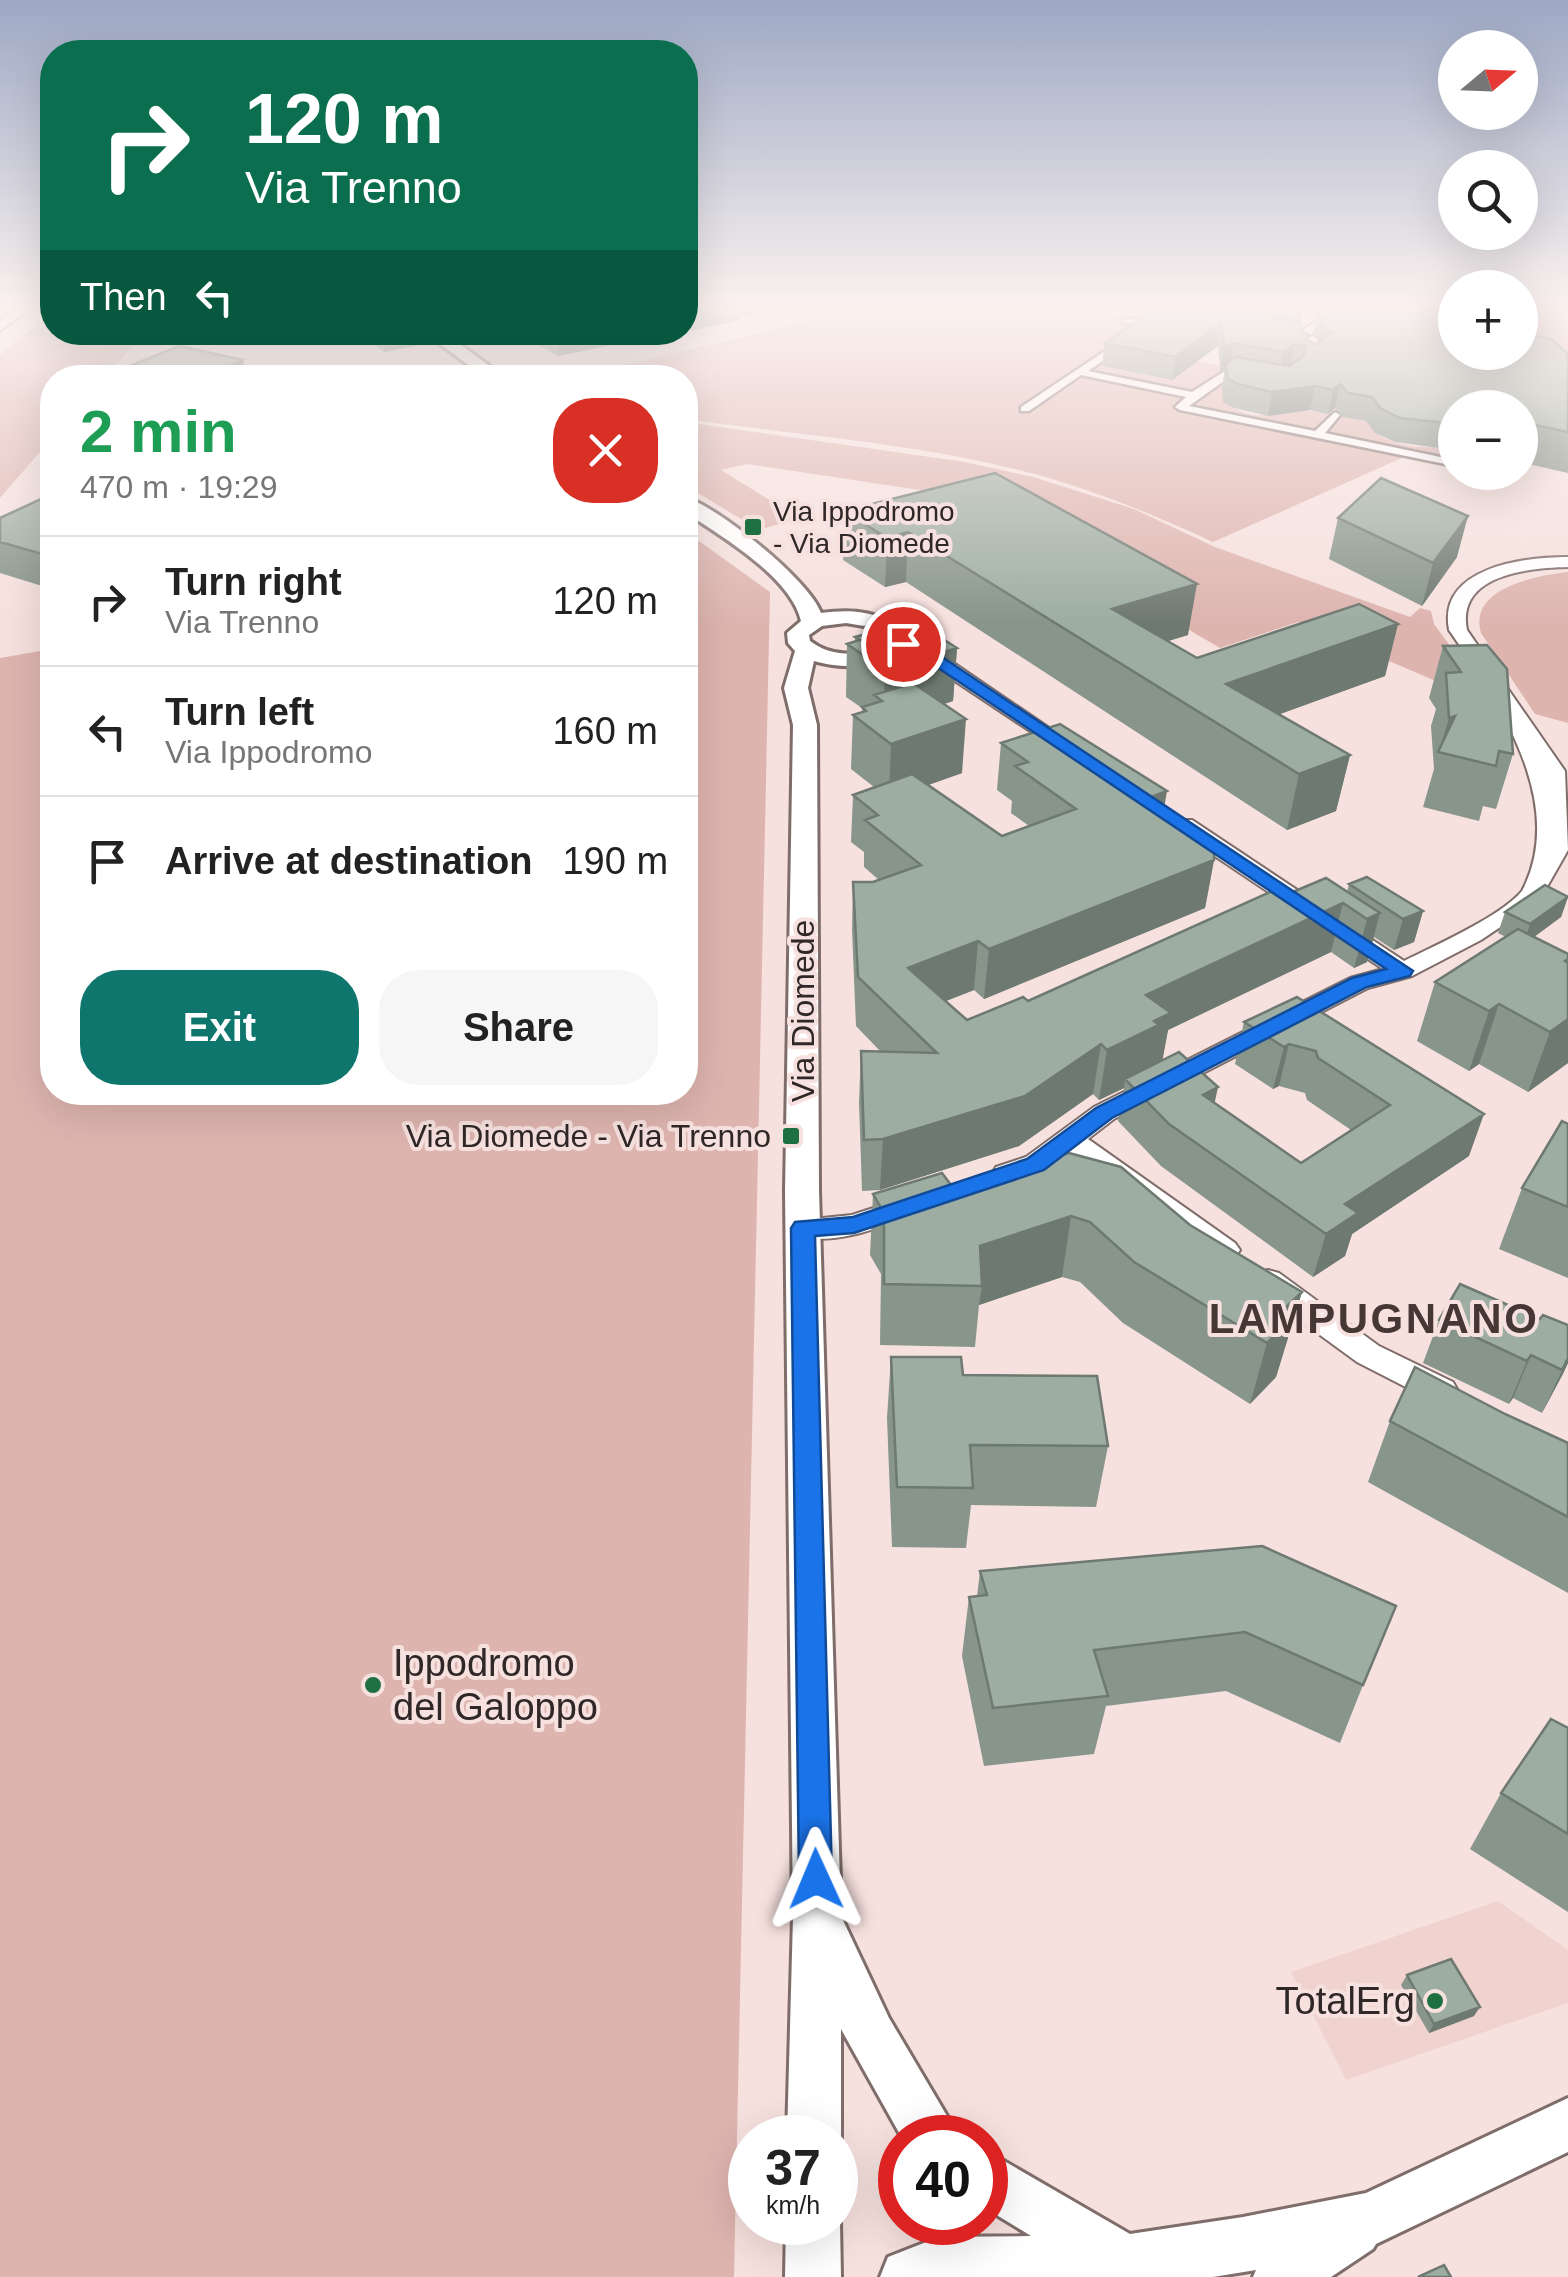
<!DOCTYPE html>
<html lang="en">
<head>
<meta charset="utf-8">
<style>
	:root { --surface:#fff; --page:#f6f6f6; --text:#222; --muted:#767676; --line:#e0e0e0; --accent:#0f766e }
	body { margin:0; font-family:Helvetica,sans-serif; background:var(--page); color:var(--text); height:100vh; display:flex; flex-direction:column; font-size:38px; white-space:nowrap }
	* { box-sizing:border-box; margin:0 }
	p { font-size:32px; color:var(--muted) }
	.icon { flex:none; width:55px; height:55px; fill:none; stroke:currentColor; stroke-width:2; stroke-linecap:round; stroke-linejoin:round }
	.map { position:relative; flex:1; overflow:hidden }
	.drawer { position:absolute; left:40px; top:365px; width:658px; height:740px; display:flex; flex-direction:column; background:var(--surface); border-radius:40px; box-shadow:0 10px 40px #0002 }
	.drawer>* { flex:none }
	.top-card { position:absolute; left:40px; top:40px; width:658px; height:305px; border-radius:40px; box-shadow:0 10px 40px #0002; background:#0b6e4f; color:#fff; overflow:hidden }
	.needle { width:65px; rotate:71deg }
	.buttons { position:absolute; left:1438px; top:30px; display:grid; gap:20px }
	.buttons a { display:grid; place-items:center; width:100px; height:100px; border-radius:50%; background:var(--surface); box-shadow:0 10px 40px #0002; font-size:50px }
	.speed { position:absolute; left:728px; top:2115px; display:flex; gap:20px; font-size:50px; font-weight:700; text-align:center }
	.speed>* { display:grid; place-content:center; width:130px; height:130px; border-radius:50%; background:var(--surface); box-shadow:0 10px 40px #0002; line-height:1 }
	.speed small { font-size:25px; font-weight:400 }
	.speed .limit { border:15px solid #d22; background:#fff; color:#111 }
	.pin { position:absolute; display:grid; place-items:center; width:85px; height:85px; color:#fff; margin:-42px; border:5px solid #fff; border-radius:50%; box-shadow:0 2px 10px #0007 }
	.me { position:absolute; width:110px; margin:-55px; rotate:359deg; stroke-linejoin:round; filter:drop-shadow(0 0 8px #0008) }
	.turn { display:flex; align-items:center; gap:35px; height:210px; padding:0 40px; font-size:45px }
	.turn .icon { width:130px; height:130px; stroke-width:2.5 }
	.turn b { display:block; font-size:70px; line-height:85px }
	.then { display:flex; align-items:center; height:95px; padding:0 40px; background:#0003; gap:20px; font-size:38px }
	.round { display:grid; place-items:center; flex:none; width:105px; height:105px; border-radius:40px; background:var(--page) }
	.head { display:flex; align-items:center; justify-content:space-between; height:170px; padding:0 40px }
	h1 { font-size:60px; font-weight:800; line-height:75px; color:#1e9e55 }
	.button { display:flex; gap:20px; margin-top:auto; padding:20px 40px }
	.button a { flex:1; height:115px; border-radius:40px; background:var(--accent); color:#fff; font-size:40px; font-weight:800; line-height:115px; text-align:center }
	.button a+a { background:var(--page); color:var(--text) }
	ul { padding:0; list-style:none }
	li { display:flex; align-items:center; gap:30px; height:130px; padding:0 40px; border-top:2px solid var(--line) }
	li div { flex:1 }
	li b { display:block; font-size:38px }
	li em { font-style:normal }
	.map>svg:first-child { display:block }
	.built { fill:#f0d3cf }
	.green { fill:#deb4af }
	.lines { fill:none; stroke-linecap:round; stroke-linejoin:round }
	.pedestrian-casing { stroke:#7f6d6a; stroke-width:5 }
	.minor-casing { stroke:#7f6d6a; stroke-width:4 }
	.tertiary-casing { stroke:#7f6d6a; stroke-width:6 }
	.pedestrian { fill:#fff; fill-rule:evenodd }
	.minor { fill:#fff; fill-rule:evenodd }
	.tertiary { fill:#fff; fill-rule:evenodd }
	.wall { fill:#87958a }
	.shaded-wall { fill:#6e7971 }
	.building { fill:#9dada1; stroke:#6e7971; stroke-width:2.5 }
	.route { fill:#1a73e8; stroke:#114b97; stroke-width:2.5 }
	.poi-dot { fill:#1e7042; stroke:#f6e1de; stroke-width:4 }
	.labels { text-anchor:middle; stroke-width:8; stroke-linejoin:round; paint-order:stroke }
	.far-poi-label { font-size:28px; fill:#302827; stroke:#f6e1de; text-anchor:start }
	.street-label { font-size:32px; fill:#302827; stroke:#f6e1de }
	.poi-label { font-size:32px; fill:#302827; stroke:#f6e1de; text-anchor:end }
	.near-poi-label { font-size:38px; fill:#302827; stroke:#f6e1de; text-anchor:start }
	.district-label { font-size:42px; font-weight:bold; letter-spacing:2.5px; fill:#463634; stroke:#f6e1de }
</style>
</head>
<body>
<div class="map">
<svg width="1568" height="2277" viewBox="0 0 1568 2277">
	<rect width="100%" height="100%" fill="#f6e1de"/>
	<path class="built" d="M1498 1901 1568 1950V2003L1346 2080 1291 1972Z"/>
	<path class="green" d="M876 305H1187L1100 365 1171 380 1197 361 1222 366 1228 362 1223 399C1253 429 1285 408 1315 411 1334 413 1353 419 1371 422L1375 433C1399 448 1428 449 1455 446V468L1404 457 1213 542C1157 516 1101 493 1042 476 927 444 803 436 685 419V378H569Z
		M1520 305H1568V391L1455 352H1520Z
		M52 312V332L144 333 105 377 52 378V438L0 498V355Z
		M685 422 965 462 1033 477 1134 509 1215 547 1410 617 1420 608 1431 611 1434 624 1494 706 1298 622 1220 648 960 496 747 464 721 470 799 518 759 530 685 485Z
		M685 531 770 592 734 2277H0V658L52 649V1092H685Z
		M1568 572V723L1535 714 1481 633C1468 588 1535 576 1568 572Z"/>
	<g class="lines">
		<defs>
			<path id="pedestrian" d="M1340 305H1352L1299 342H1291V338Z
				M1420 305H1441L1436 308Z
				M1155 317 1158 322 1125 323 1120 320Z
				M1520 319 1534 324 1520 335Z
				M1123 339 1127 344 1088 371 1192 392 1225 371 1252 375 1253 377 1248 380 1231 376 1189 406 1315 431 1335 412 1340 415 1325 433 1455 460V466L1180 410 1175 407 1186 397 1081 375 1029 411H1021V407Z"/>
			<path id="minor" d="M21 305H35L0 331V321Z
				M1568 557V567C1527 568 1456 575 1467 630L1565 771 1568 850 1539 901 1481 940 1412 976 1368 988 1114 1119 1088 1139 1235 1243 1240 1250 1235 1257 1225 1261 1215 1257 1069 1153C1050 1168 1022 1188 996 1181L992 1174 996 1167 1026 1157 1094 1107 1350 978 1383 969 1176 830 1173 825 1176 820H1192L1404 961C1436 945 1500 917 1522 891 1568 804 1499 702 1449 630 1437 568 1522 557 1568 557Z
				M926 647 933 649 1083 751 1073 757 1066 755 919 657 916 653Z
				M904 1198 914 1201 918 1208 914 1215C877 1228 833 1247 793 1235L788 1228 793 1221 852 1215Z
				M1268 1270 1279 1273 1379 1346 1453 1382 1458 1391 1453 1400 1442 1403 1431 1400 1357 1362 1257 1289 1253 1281 1257 1273Z"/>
			<path id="tertiary" d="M424 332H443L506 378H486Z
				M685 497C718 507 809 580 821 613 852 609 883 610 904 636 895 672 842 669 814 661L808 688 817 725 819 1191 841 1916 889 2018 960 2138H902L841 2029V2138L835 2151V2138H787L793 1917 785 1191 793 725 784 688 795 651 788 643 787 633 801 621C791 577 721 536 685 512ZM846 623 870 627 882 637 881 641C859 658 831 657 810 641L809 635 822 626Z
				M1568 2098V2152L1376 2244 1373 2249 1331 2277H1253L1256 2270 1213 2277H880L888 2257 939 2237 1031 2236 985 2208V2150L1130 2234 1243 2217 1366 2193Z
				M835 2209 840 2222 841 2277H785L786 2222H835Z"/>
		</defs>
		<use href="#pedestrian" class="pedestrian-casing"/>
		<use href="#minor" class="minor-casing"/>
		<use href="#tertiary" class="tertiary-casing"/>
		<use href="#pedestrian" class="pedestrian"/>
		<use href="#minor" class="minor"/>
		<use href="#tertiary" class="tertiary"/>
	</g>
	<path class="wall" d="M1160 305 1303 306 1300 330 1308 334 1307 340 1315 345 1318 342V339L1313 336 1317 314 1455 352 1568 354V473L1520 462 1521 449 1520 448V408H1455L1439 448 1395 442 1375 433 1366 421 1343 417 1335 408 1328 414 1310 410 1268 416 1234 408 1223 402 1222 387 1225 369 1220 371 1218 346 1172 380 1102 366 1105 343Z
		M356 332H418L420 345 384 352Z
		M515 332H685L664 337 659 335 558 356Z
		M115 372 246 375 255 378H116Z
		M995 473 1188 635 1168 641 1197 658 1398 624 1385 676 1279 714 1350 755 1336 811 1287 830 906 582 885 587 843 560 844 511Z
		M52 494V589L0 573V518Z
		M1338 518 1457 557 1422 606 1329 559Z
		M867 626 957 648 953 701 944 704 962 773 928 785 1002 836 1029 826 1011 813 1012 801 997 790 1001 743 1163 811 1214 860 1205 908 984 999 974 990 946 1001 967 1020 1028 1001 1288 894 1347 892 1349 884 1423 911 1414 942 1394 950 1374 937 1367 962 1354 968 1331 952 1168 1030 1162 1060 1215 1104 1301 1163 1351 1130 1307 1100 1305 1093 1279 1086 1273 1089 1235 1064 1244 1022 1297 997 1469 1156 1352 1234 1345 1256 1313 1277 1161 1166 1118 1121 1124 1088 1099 1100 1093 1094 1019 1146 880 1190 862 1191 859 1102 861 1051 881 1052 856 1026 852 930 853 882H873L879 880 864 867V852L851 842 853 795 874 787 851 769 853 715 862 712V708L846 697 847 644 855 642V637L866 634Z
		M1443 646 1513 754 1496 809 1483 806 1479 821 1423 807 1434 769 1431 726 1436 709 1429 698Z
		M1568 896 1561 917 1534 937 1568 954V1063L1528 1092 1479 1064 1469 1071 1417 1041 1435 982 1506 937 1498 933 1505 912Z
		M1568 1124V1278L1499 1249 1522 1188Z
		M951 1185 1190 1225 1302 1292 1276 1377 1250 1404 1123 1323 1080 1282 1062 1277 979 1305 975 1347 880 1345 881 1274 870 1255 873 1194Z
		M1439 1320 1568 1325V1363L1542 1413 1513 1398 1509 1404 1423 1363Z
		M891 1357 963 1375 1108 1446 1096 1507 971 1505 966 1548 892 1547 887 1418Z
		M1505 1414 1568 1443V1593L1368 1482 1390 1421Z
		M1262 1546 1363 1685 1340 1743 1226 1691 1106 1706 1094 1754 984 1766 962 1656 969 1597 977 1596 980 1571Z
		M1568 1728V1912L1470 1849 1501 1793Z
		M1407 1975 1474 2016 1429 2033 1401 1985Z"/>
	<path class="shaded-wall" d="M685 305H787L739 318 740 320 685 332Z
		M1303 306 1299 328 1293 332 1297 310Z
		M1221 323 1218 346 1172 380 1175 357Z
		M381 332H418L420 345 384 352Z
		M556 332H659V335L558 356Z
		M664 332H685L664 337Z
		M1233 343 1230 366 1226 364 1225 369 1220 371 1224 348Z
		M1294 345 1290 368 1280 375 1284 352Z
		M243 360 246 378 221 370Z
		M1340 384 1335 408 1328 414 1333 390Z
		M1315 386 1310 410 1268 416 1272 392Z
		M1455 420V443L1439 448 1446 423Z
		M1468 516 1457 557 1422 606 1433 563Z
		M908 532 906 582 885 587 887 538Z
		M52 549V589L42 554Z
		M1197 584 1188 635 1112 658V609Z
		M1398 624 1385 676 1231 732 1226 684Z
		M957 648 953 701 883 724 885 670Z
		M1455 716 1439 752 1449 718Z
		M966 719 962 773 889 799 891 744Z
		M1350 755 1336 811 1287 830 1299 774Z
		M1167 791 1159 838 1145 799Z
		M1214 860 1205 908 984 999 989 949Z
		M1568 897 1561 917 1523 945 1530 924Z
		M1343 903 1331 952 1168 1030 1162 1063 1125 1079 1124 1088 1099 1100 1107 1050 1146 995Z
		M1423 911 1414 942 1394 950 1403 919Z
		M1380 913 1367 962 1354 968 1367 919Z
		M978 941 974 990 905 1017 908 968Z
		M1499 1004 1479 1064 1469 1071 1489 1011Z
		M1568 1019V1063L1528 1092 1550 1032Z
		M1101 1044 1093 1094 1019 1146 880 1190 883 1139Z
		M1289 1044 1279 1086 1273 1089 1284 1047Z
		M1218 1087 1209 1129 1203 1095Z
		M1484 1114 1469 1156 1352 1234 1345 1256 1313 1277 1326 1234 1345 1204Z
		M1071 1216 1062 1277 979 1305 982 1286 980 1246Z
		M1302 1292 1276 1377 1250 1404 1267 1343 1283 1310Z
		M1531 1355 1513 1398 1509 1404 1527 1361Z
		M1568 1358V1363L1563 1374 1542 1413Z
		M1480 2007 1474 2016 1429 2033 1434 2024Z"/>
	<path class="building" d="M1160 305H1260L1254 312 1301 324 1299 329 1308 334 1306 339 1315 345 1331 332 1321 325 1324 317 1317 314 1329 306 1384 307 1416 315 1428 305H1455V352H1520V332L1551 339 1568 354V432L1520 422V408H1455V420L1446 423 1400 418 1380 408 1372 397 1348 393 1340 384 1333 390 1315 386 1272 392 1238 384 1227 378 1226 364 1236 357 1289 366 1304 356 1305 346 1294 345 1284 352 1233 343 1224 348 1221 323 1175 357 1105 343Z
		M1273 305 1284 306H1303L1297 310Z
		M179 346 243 360 221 370 255 378H140L115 372Z
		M483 368 498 378H447L444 376Z
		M995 473 1197 584 1112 609 1197 658 1359 604 1398 624 1226 684 1350 755 1299 774 908 532 887 538 844 511Z
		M1381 478 1468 516 1433 563 1338 518Z
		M52 494V549L42 554 0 542V518Z
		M905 615 957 648 885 670 847 644 860 640 855 637 874 632 867 626Z
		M1487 645 1507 669 1513 754 1499 751 1496 766 1438 752 1455 716 1449 718 1446 673 1461 672 1443 646Z
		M913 683 966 719 891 744 853 715 866 711 862 707 882 701 874 695Z
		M1060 724 1167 791 1145 799 1214 844V860L989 949 978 941 908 968 967 1020 1023 997 1028 1001 1279 888 1288 894 1326 878 1380 913 1367 919 1343 903 1146 995 1171 1013 1154 1021 1159 1025 1107 1050 1101 1044 1025 1096 883 1139 864 1140 861 1051 937 1053 858 977 853 882H873L921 865 865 820 878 815 853 795 912 774 1002 836 1076 809 1015 766 1028 762 1001 743Z
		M1367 877 1423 911 1403 919 1349 884Z
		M1545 885 1568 897 1530 924 1505 912Z
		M1518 929 1568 954V959L1565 961 1568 963V1019L1550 1032 1499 1004 1489 1011 1435 982Z
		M1297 997 1484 1114 1345 1204 1358 1213 1326 1234 1169 1124 1125 1079 1179 1052 1218 1087 1203 1095 1301 1163 1390 1105 1318 1058 1316 1051 1289 1044 1284 1047 1244 1022Z
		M1562 1121 1568 1124V1207L1522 1188Z
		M1069 1153 1121 1167 1190 1225 1302 1292 1283 1310 1293 1316 1267 1343 1134 1262 1090 1222 1071 1216 980 1246 982 1286 884 1284V1213L873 1194 942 1173 951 1185Z
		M1460 1284 1540 1319 1543 1315 1568 1325V1358L1562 1370 1531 1355 1527 1361 1439 1320Z
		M891 1357H961L963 1375 1097 1376 1108 1446 970 1445 973 1488 897 1487Z
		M1415 1367 1505 1414 1568 1443V1517L1390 1421Z
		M1262 1546 1396 1606 1363 1685 1245 1632 1094 1650 1108 1696 993 1708 969 1597 987 1595 980 1571Z
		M1551 1719 1568 1728V1834L1501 1793Z
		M1451 1959 1480 2007 1434 2024 1407 1975Z
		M1444 2265 1451 2277H1418Z"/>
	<linearGradient id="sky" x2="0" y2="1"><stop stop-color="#9da8c4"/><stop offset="0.49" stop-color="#fbf2f0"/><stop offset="1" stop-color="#fbf2f0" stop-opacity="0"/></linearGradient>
	<rect width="1568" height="624" fill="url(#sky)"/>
	<path class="route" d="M903 639 927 647 1413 971 1410 976 1367 987 1112 1118 1044 1170 854 1233 815 1236 832 1879 828 1891 816 1895 804 1891 799 1879 791 1228 795 1222 853 1217 1027 1159 1096 1108 1352 978 1386 969 916 653 895 644Z"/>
	<g class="poi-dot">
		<rect x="743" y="517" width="20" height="20" rx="5"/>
		<rect x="781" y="1126" width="20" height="20" rx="5"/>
		<circle cx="373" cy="1685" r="10"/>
		<circle cx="1435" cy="2001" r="10"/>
	</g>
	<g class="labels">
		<g class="far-poi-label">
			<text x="773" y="521">Via Ippodromo<tspan x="773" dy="32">- Via Diomede</tspan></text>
		</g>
		<g class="street-label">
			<text transform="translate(803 1011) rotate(-90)" y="11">Via Diomede</text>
		</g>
		<g class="poi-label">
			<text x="771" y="1147">Via Diomede - Via Trenno</text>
		</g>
		<g class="near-poi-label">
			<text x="393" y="1676">Ippodromo<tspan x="393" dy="44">del Galoppo</tspan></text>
			<text x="1415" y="2014" text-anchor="end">TotalErg</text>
		</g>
		<g class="district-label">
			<text x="1374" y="1333">LAMPUGNANO</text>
		</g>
	</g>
</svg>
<div class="buttons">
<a><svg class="needle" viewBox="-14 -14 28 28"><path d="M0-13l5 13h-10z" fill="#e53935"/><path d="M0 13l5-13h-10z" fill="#767676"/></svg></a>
<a><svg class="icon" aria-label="search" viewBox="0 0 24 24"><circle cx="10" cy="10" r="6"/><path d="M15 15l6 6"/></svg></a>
<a>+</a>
<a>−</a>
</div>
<div class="speed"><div>37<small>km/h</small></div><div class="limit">40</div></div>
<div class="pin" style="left:903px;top:644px;background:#d93025"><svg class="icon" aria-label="arrive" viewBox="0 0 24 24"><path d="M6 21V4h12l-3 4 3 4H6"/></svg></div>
<svg class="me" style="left:816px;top:1879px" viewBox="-20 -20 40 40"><path d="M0-17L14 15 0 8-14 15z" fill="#1a73e8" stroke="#fff" stroke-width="4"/></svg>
<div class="top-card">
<div class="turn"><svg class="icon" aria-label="right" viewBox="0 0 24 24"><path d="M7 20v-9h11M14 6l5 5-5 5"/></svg><div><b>120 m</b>Via Trenno</div></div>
<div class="then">Then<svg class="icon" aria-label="left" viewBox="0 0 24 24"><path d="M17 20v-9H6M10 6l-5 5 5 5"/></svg></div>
</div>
<section class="drawer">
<div class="head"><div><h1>2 min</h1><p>470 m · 19:29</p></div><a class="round" style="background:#d93025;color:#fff"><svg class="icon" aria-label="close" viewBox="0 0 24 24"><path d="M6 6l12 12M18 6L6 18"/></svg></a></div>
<ul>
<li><svg class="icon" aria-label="right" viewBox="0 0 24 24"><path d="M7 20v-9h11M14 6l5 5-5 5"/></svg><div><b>Turn right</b><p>Via Trenno</p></div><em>120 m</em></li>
<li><svg class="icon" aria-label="left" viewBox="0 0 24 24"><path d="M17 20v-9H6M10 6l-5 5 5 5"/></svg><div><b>Turn left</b><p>Via Ippodromo</p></div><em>160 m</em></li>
<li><svg class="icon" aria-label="arrive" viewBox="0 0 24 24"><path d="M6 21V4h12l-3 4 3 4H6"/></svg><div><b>Arrive at destination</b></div><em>190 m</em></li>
</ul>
<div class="button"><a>Exit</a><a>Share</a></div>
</section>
</div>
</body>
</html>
